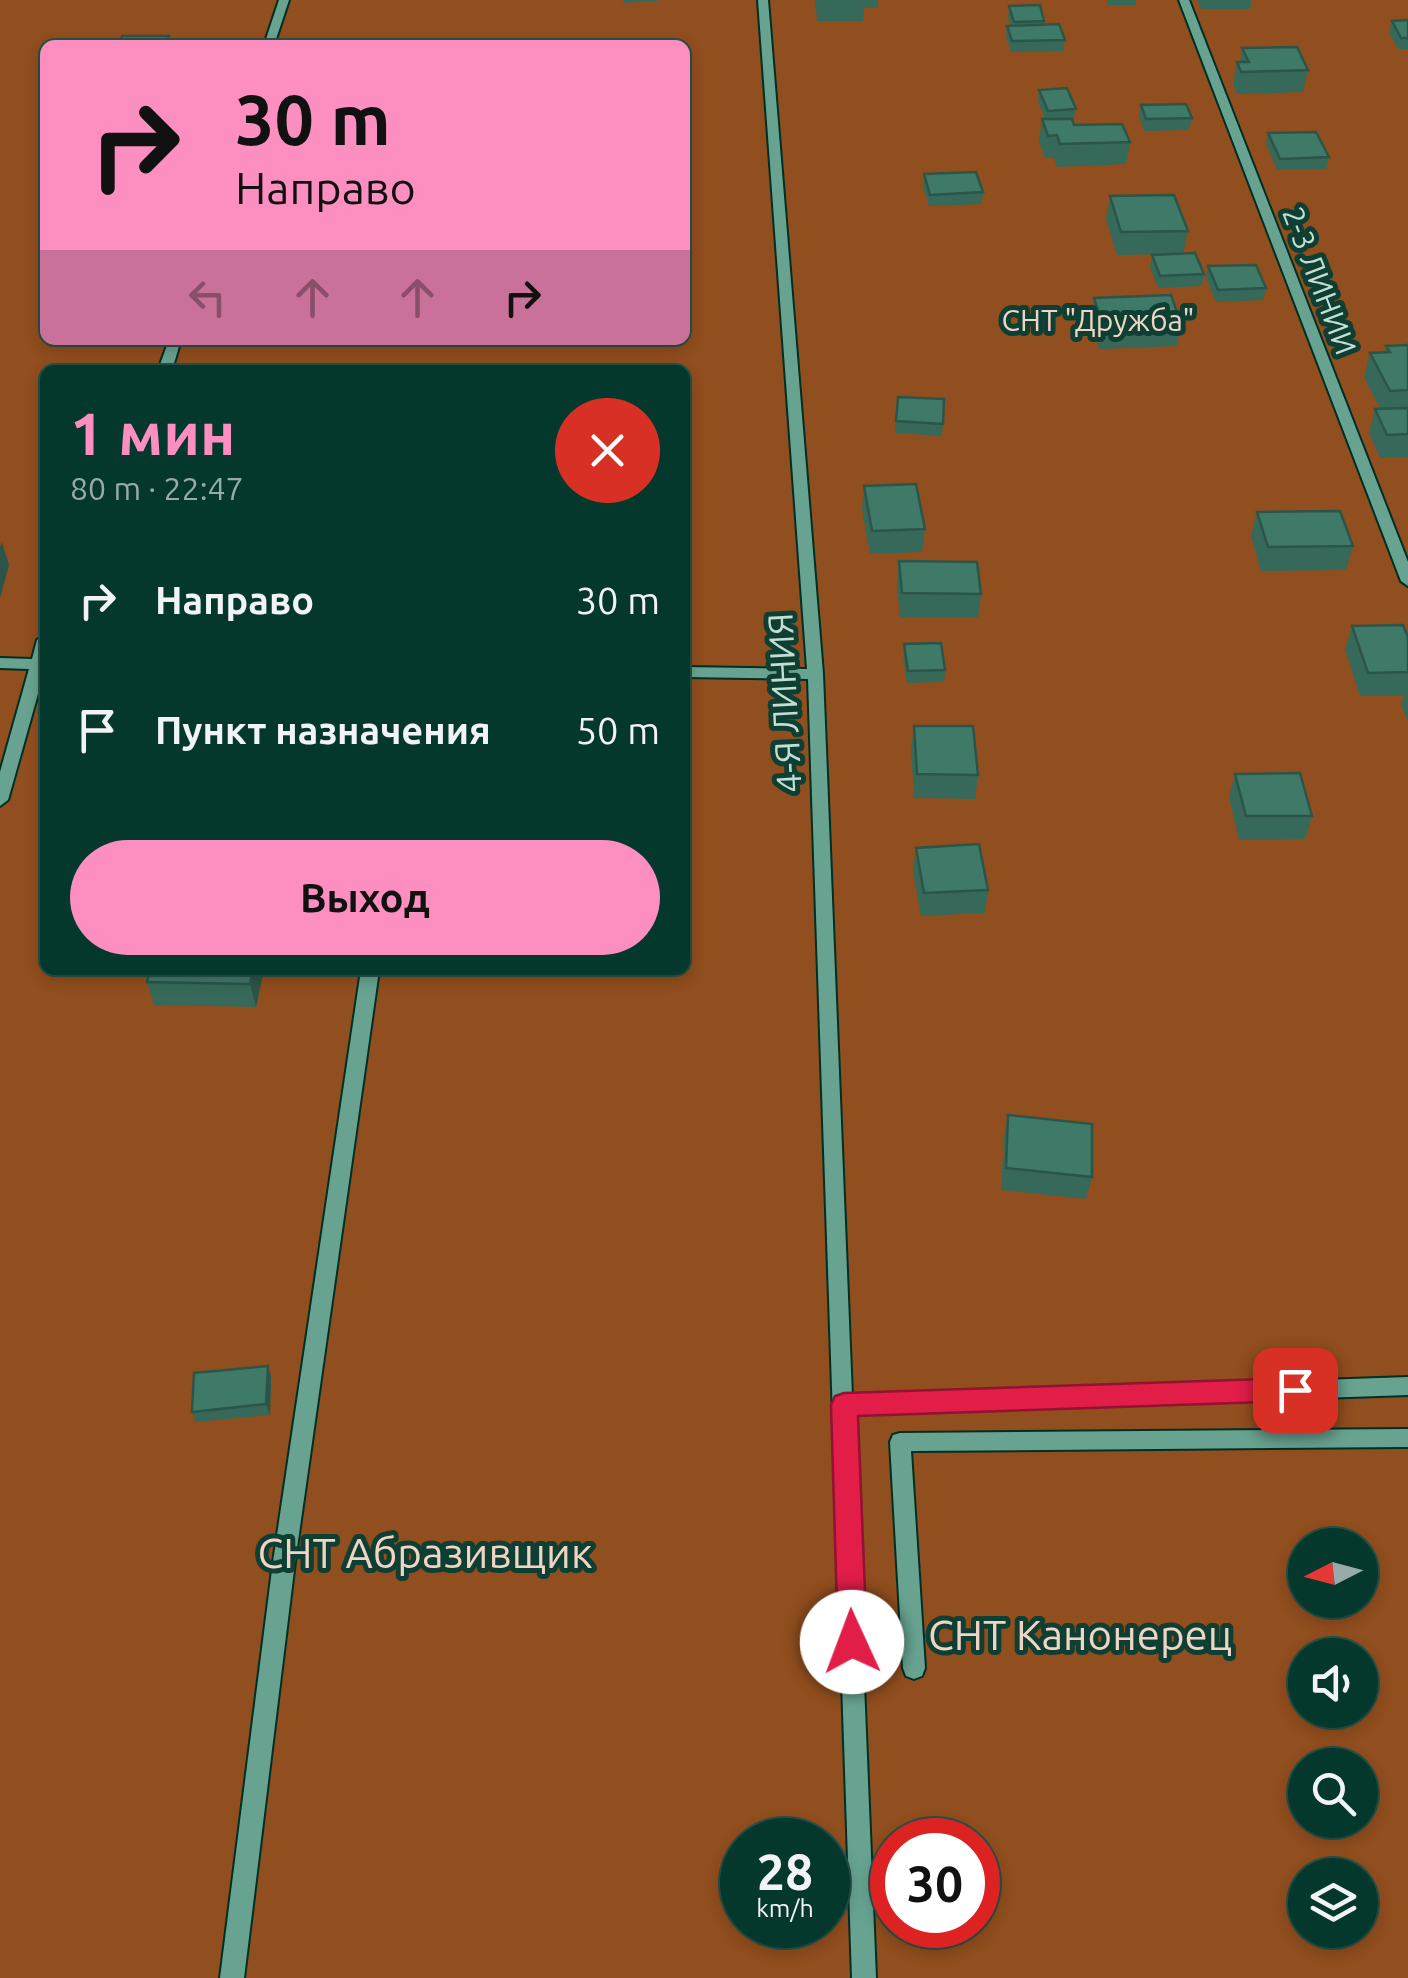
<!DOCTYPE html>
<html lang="ru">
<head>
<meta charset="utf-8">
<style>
	:root { --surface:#05382d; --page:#134339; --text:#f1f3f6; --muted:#97acaa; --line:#265249; --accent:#fd8ec0 }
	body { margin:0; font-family:Ubuntu,sans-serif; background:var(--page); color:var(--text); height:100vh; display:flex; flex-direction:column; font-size:38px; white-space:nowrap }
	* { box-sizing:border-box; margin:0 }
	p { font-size:32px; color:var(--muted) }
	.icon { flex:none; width:55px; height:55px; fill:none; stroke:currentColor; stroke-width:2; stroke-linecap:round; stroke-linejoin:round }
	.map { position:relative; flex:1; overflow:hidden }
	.sheet { position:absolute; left:40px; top:365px; width:650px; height:610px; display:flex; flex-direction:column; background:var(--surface); border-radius:15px; box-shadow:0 5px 15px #0003,0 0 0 2px var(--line) }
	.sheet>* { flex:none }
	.top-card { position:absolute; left:40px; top:40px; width:650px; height:305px; border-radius:15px; box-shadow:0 5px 15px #0003,0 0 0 2px var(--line); background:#fd8ec0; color:#111; overflow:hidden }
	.needle { width:65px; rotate:264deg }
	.controls { position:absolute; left:1288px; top:1528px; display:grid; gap:20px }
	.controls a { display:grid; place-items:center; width:90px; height:90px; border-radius:50%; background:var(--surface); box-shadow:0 5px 15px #0003,0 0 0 2px var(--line); font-size:50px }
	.speed { position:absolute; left:720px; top:1818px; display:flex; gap:20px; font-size:50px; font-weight:700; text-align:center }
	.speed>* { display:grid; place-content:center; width:130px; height:130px; border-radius:50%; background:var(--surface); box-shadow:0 5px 15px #0003,0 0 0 2px var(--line); line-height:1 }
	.speed small { font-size:25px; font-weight:400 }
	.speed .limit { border:15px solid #d22; background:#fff; color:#111 }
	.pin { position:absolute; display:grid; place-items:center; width:85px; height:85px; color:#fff; margin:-42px; border-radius:20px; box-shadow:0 5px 15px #0006 }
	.me { position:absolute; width:110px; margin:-55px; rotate:358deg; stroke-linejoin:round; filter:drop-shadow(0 0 8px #0008) }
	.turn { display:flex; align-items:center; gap:35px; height:210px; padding:0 30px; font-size:45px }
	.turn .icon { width:130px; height:130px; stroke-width:2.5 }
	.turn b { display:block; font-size:70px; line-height:85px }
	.lanes { display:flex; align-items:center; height:95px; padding:0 30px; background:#0003; justify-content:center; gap:50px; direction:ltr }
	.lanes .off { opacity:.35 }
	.round { display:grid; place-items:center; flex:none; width:105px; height:105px; border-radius:52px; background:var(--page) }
	.head { display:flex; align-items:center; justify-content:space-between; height:170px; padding:0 30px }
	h1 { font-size:60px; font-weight:700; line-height:75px; color:var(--accent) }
	.primary-button { display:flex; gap:20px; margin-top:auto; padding:20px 30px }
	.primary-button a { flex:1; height:115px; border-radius:60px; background:var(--accent); color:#111; font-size:40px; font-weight:700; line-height:115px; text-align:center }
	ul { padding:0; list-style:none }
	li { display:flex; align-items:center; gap:30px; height:130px; padding:0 30px }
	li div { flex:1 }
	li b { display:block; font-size:38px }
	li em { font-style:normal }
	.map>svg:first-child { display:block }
	.green { fill:#914e1e; fill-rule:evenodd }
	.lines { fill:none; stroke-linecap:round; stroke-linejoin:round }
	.minor-casing { stroke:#002f24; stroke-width:4 }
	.minor { fill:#68a391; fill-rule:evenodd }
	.wall { fill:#366959 }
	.shaded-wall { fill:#2c5549 }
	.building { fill:#3f7a68; stroke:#2c5549; stroke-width:2.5 }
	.route { fill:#e11d48; stroke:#92132f; stroke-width:2.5 }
	.labels { text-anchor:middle; stroke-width:10; stroke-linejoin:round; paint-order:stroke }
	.far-street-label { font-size:30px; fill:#c1dfd4; stroke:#0f3e32 }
	.far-park-label { font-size:30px; fill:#efd5c6; stroke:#0f3e32 }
	.street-label { font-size:35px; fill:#c1dfd4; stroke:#0f3e32 }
	.near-park-label { font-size:42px; fill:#efd5c6; stroke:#0f3e32 }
</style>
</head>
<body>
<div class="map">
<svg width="1408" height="1978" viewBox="0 0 1408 1978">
	<rect width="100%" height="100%" fill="#074b3c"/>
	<path class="green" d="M0 0H1408V1978H0ZM45 45H685V340H45ZM45 370H685V970H45ZM1305 1545H1360V1600H1305ZM1305 1655H1360V1710H1305ZM1305 1765H1360V1820H1305ZM742 1840H828V1925H742ZM892 1840H978V1925H892ZM1305 1875H1360V1930H1305Z"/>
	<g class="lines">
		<defs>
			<path id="minor" d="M279 0H289L274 45H264Z
				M758 0H768L823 674 852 1396 1408 1377V1395L853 1414 876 1978H852L808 679 685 677V667L807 669Z
				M1179 0H1189L1408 562V586L1401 581Z
				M169 340H181L172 370H158Z
				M45 635V669L8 800 0 806V772L29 669 0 668V658L32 659 37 640Z
				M361 970H379L295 1562 244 1978H220L273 1562Z
				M1408 1429V1447L911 1451 925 1668 922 1676 914 1679 906 1676 903 1668 890 1442 893 1435 900 1433Z"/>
		</defs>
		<use href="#minor" class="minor-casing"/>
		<use href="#minor" class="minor"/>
	</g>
	<path class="wall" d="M623 0H657V1L623 3Z
		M815 0H878V8H864L863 21H817Z
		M1107 0H1136L1135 5H1108Z
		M1197 0H1252L1250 9H1201Z
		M1009 6 1044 21V25L1065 40 1063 51 1011 52 1006 37 1007 26H1011L1008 17Z
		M1408 20V49H1398L1389 32 1392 21Z
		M1242 48 1308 70 1303 92 1237 94 1233 84 1237 62H1240Z
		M1039 90 1076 109 1073 121 1074 125 1130 142 1126 164 1057 167 1054 158H1045L1039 142 1042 119H1045L1038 101Z
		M1141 105 1192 118 1189 130 1144 131 1139 116Z
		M1268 133 1329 157 1326 169 1277 170 1266 144Z
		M924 174 983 192 982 204 929 206 923 186Z
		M1110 196 1188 231 1183 254 1117 255 1106 219Z
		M1152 255 1204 274 1202 286 1158 288 1150 267Z
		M1208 266 1266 288 1263 300 1216 302 1206 278Z
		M1094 298 1181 323 1177 346 1099 349 1090 321Z
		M1408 345V457L1380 458 1369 433 1375 409H1380L1364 377 1370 353H1384L1386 346Z
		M898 397 943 424 942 436 895 433Z
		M864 486 925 529 922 552 870 554 862 509Z
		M1257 512 1353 546 1346 570 1261 571 1251 536Z
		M899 561 981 594 978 618 900 617 897 585Z
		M1352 626 1408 637V722L1401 704 1404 696H1360L1345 649Z
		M904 644 945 670 944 682 907 683 903 656Z
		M914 726 978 775 975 799 914 798 911 749Z
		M1235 774 1312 816 1305 839 1239 840 1229 797Z
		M916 848 988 890 985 913 921 916 913 871Z
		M264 970 256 1007 154 1005 147 982Z
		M1008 1115 1092 1177 1086 1199 1001 1190 1004 1137Z
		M268 1366 271 1376 270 1415 196 1422 192 1412Z"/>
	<path class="shaded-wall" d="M2 542 9 565 0 598V547Z
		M253 970H264L256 1007 250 984Z
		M268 1366 271 1376 270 1415 266 1404Z"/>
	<path class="building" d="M1040 5 1044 21 1014 22 1009 6Z
		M1408 20V38H1401L1392 21Z
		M1059 24 1065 40 1012 41 1007 26Z
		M122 36H169L165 45H119Z
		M1297 47 1308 70 1241 72 1237 62H1249L1242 48Z
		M1067 88 1076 109 1048 111 1039 90Z
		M1186 104 1192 118 1146 119 1141 105Z
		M1042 119H1072L1074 125 1122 124 1130 142 1060 144 1057 135 1048 136Z
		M1316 132 1329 157 1280 159 1268 133Z
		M976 172 983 192 930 195 924 174Z
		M1174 195 1188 231 1121 232 1110 196Z
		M1195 253 1204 274 1160 276 1152 255Z
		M1256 265 1266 288 1218 290 1208 266Z
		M1171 295 1181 323 1103 326 1094 298Z
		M1408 345V390L1390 391 1370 353 1390 352 1386 346Z
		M898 397 944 399 943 424 896 421Z
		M1408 408V434L1387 435 1375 409Z
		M916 484 925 529 872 531 864 486Z
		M1340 511 1353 546 1268 547 1257 512Z
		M899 561 977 562 981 594 902 593Z
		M1403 625 1408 637V672L1368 673 1352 626Z
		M941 643 945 670 908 671 904 644Z
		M914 726H973L978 775 917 774Z
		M1300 773 1312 816H1246L1235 774Z
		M979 844 988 890 924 893 916 848Z
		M150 970H253L250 984 147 982Z
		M1008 1115 1092 1124V1177L1006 1168Z
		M268 1366 266 1404 192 1412 194 1373Z"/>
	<path class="route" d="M1295 1378 1305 1381 1308 1390 1305 1398 1295 1401 858 1416 867 1642 862 1652 852 1656 842 1652 838 1642 831 1405 835 1396 844 1393Z"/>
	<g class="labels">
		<g class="far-street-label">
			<text transform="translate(1319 281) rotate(69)" y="10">2-3 ЛИНИИ</text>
		</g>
		<g class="far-park-label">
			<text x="1098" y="331">СНТ "Дружба"</text>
		</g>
		<g class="street-label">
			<text transform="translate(785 703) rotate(-93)" y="12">4-Я ЛИНИЯ</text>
		</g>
		<g class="near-park-label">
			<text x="425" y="1568">СНТ Абразивщик</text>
			<text x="1080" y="1650">СНТ Канонерец</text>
		</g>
	</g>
</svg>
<div class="controls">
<a><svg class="needle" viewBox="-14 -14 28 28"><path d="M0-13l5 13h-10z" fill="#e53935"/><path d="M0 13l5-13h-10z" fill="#97acaa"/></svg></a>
<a><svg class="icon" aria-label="sound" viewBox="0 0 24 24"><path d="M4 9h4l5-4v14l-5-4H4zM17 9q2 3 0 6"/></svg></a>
<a><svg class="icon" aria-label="search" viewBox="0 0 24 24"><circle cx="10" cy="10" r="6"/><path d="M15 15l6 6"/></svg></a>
<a><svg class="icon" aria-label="layers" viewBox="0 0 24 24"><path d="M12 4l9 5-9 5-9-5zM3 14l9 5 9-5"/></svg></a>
</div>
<div class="speed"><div>28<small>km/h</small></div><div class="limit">30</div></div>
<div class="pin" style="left:1295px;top:1390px;background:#d93025"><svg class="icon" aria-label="arrive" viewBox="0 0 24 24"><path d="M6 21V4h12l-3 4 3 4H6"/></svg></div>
<svg class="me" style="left:852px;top:1642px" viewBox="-20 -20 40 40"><circle r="19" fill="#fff"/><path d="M0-13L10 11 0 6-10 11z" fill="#e11d48"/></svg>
<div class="top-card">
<div class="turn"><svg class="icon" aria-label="right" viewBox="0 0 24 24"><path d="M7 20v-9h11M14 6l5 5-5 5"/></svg><div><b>30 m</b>Направо</div></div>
<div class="lanes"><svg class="icon off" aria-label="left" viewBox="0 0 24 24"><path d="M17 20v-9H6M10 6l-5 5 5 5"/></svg><svg class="icon off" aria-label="ahead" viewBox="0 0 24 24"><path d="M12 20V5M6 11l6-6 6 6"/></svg><svg class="icon off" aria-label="ahead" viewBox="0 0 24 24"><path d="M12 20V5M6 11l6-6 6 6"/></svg><svg class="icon" aria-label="right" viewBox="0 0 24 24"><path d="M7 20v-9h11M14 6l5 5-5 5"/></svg></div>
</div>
<section class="sheet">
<div class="head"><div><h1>1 мин</h1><p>80 m · 22:47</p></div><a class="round" style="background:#d93025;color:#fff"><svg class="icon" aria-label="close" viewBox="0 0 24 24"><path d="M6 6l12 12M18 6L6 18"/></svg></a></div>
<ul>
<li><svg class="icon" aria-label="right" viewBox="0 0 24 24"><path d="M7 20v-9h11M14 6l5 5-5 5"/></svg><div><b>Направо</b></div><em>30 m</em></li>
<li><svg class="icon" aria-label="arrive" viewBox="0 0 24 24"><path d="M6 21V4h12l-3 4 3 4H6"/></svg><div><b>Пункт назначения</b></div><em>50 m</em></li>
</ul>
<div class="primary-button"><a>Выход</a></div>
</section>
</div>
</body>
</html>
